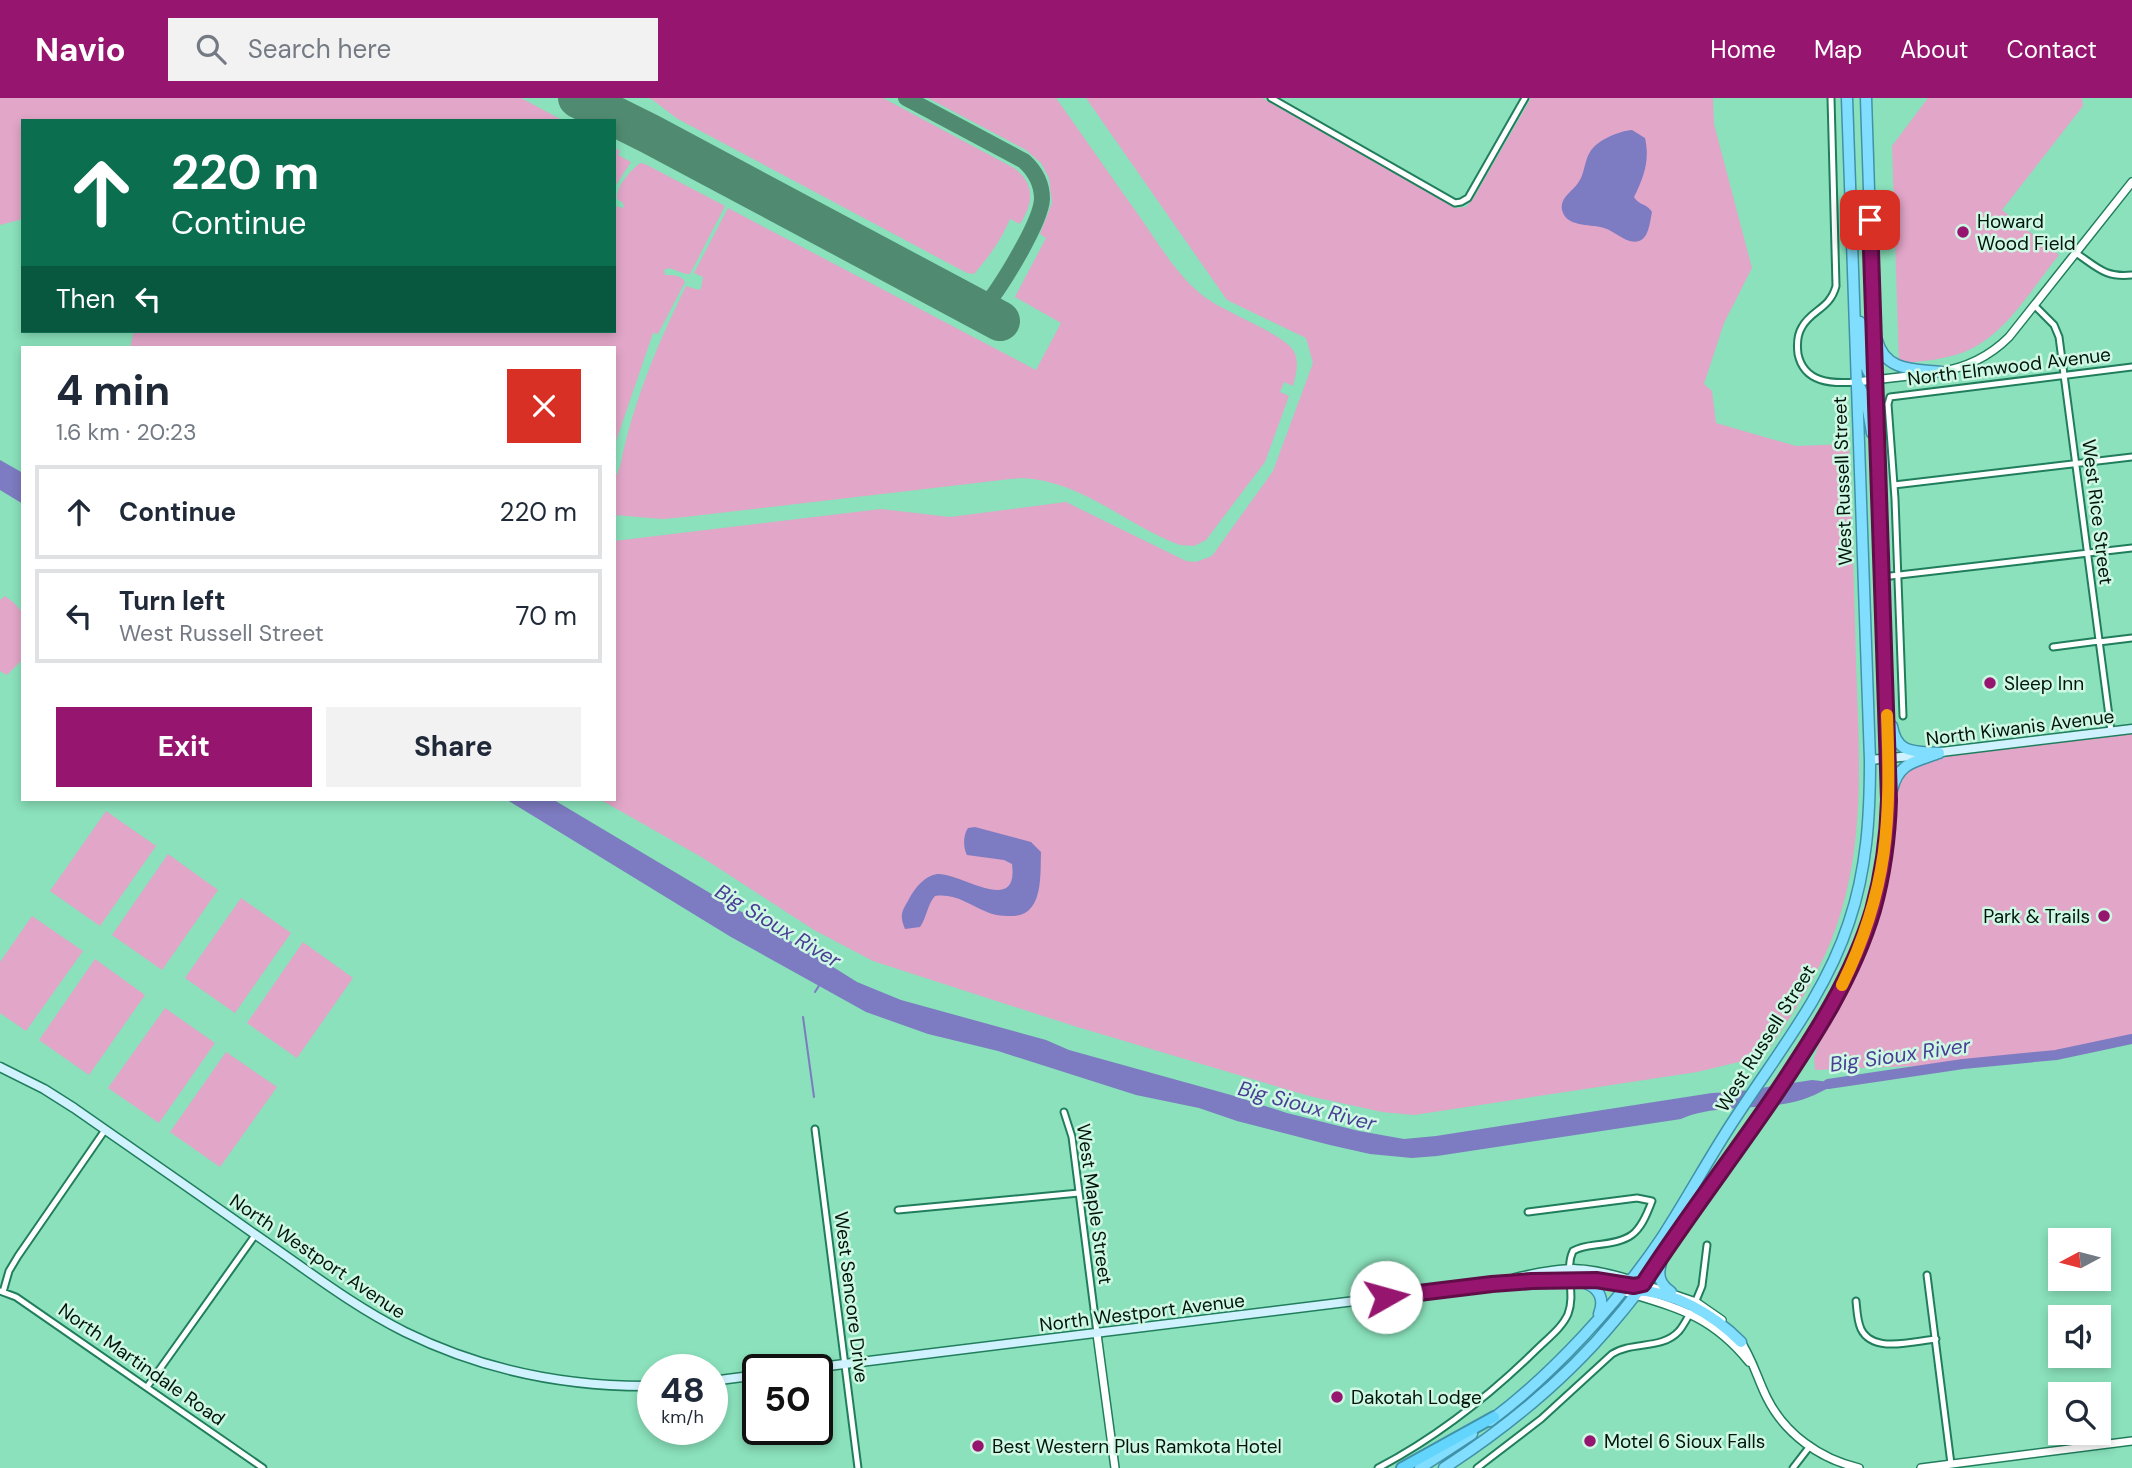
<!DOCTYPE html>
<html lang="en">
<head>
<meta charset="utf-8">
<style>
	:root { --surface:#fff; --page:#f2f2f3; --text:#1f2937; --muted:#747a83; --line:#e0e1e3; --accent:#95156f }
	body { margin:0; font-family:"DM Sans",sans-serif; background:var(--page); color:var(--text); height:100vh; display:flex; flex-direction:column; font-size:26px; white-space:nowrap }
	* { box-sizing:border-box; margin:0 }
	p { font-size:23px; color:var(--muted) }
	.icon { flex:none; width:38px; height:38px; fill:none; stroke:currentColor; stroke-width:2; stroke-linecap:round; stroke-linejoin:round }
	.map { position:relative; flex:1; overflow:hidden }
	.side { position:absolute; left:21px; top:248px; width:595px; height:455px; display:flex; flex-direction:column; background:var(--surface); border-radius:0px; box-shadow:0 4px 10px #0003 }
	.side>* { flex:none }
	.guide { position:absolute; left:21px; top:21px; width:595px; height:214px; border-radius:0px; box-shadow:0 4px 10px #0003; background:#0b6e4f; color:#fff; overflow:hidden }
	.needle { width:46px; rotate:263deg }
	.fabs { position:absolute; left:2048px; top:1130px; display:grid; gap:14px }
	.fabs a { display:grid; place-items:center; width:63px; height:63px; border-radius:0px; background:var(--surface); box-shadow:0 4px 10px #0003; font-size:35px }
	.speed { position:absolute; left:637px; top:1256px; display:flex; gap:14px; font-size:35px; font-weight:700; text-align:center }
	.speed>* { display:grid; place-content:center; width:91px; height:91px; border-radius:50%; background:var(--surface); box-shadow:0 4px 10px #0003; line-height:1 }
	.speed small { font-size:18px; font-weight:400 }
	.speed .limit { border:4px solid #111; border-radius:10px; background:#fff; color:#111 }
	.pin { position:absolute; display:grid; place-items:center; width:60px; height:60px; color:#fff; margin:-30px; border-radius:14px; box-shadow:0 4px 10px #0006 }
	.me { position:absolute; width:77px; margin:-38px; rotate:83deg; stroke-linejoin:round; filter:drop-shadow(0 0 5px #0008) }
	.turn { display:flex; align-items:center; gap:24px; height:147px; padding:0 35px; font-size:32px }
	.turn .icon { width:91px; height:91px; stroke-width:2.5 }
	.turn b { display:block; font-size:49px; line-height:60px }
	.then { display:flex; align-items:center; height:66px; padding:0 35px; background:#0003; gap:14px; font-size:26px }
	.round { display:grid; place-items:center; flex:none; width:74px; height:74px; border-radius:0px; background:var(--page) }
	.head { display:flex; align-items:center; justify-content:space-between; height:119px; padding:0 35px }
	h1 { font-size:42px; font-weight:700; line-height:52px }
	.action { display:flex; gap:14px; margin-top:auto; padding:14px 35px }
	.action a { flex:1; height:80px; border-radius:0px; background:var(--accent); color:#fff; font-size:28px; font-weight:700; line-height:80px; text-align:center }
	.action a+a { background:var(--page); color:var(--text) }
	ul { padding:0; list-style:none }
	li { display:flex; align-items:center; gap:21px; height:94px; margin:0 14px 10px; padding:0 21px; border:4px solid var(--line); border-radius:0px }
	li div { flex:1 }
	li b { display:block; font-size:26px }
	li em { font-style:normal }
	header { display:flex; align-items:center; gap:42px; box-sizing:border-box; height:98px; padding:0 35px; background:var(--accent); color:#fff }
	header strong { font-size:33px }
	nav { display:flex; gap:38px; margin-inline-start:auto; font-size:24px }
	.search { width:490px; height:63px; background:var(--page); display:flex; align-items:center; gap:18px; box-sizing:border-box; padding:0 24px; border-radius:0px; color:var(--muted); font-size:26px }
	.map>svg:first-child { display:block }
	.green { fill:#e2a6c8 }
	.water { fill:#7d7bc1 }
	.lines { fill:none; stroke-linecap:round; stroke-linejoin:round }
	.stream { stroke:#7d7bc1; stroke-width:2 }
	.river { stroke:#7d7bc1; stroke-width:10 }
	.taxiway { stroke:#508b71; stroke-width:16 }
	.runway { stroke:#508b71; stroke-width:40 }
	.minor-casing { stroke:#217e5d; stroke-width:9 }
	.tertiary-casing { stroke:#217e5d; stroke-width:10 }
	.secondary-casing { stroke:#217e5d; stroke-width:11 }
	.trunk-casing { stroke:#4092a8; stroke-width:13 }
	.motorway-casing { stroke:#4092a8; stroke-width:14 }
	.minor { stroke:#fff; stroke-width:5 }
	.tertiary { stroke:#fff; stroke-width:7 }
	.secondary { stroke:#d0f2fe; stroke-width:8 }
	.trunk { stroke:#82defe; stroke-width:10 }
	.motorway { stroke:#63d5fd; stroke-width:10 }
	.route-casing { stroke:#610e48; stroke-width:18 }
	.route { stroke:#95156f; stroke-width:12 }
	.slow { stroke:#f59e0b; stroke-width:12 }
	.poi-dot { fill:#95156f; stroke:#cff8e4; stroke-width:2.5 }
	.labels { text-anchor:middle; stroke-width:5; stroke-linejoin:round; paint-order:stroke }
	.poi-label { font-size:19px; fill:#00150b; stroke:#cff8e4; text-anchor:start }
	.street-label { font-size:19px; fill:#00150b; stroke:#cff8e4 }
	.water-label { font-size:21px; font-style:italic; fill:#483e94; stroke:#cff8e4 }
</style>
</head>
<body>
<header>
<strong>Navio</strong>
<div class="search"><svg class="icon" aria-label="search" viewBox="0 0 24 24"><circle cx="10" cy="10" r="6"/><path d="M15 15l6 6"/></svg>Search here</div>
<nav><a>Home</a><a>Map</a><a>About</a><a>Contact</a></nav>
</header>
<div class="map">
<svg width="2132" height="1370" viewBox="0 0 2132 1370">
	<rect width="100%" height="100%" fill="#8ae1bb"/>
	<path class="green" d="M0 0H521L564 23H23V121L0 127Z
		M649 0H883L1014 70C1035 86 1034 104 1020 126L1010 121C1000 144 990 157 974 176L967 175 678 21C667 14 660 6 649 0Z
		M928 0H1056C1085 41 1113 81 1142 122 1160 148 1177 177 1202 197 1221 213 1282 235 1293 252 1300 263 1296 276 1293 288L1284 284 1280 294 1289 298 1265 364 1206 442 1194 448 1180 447C1130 429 1088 388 1033 381 1017 379 1001 382 985 384L685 419 662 421 614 417C614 407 612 395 614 384 615 378 620 371 621 364 634 302 658 245 686 188L699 192 701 190 703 179 694 175 728 110 1036 272 1061 225 1015 199 1046 140 1040 136 1052 105 1049 80 1041 65 1026 52Z
		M1086 0H1262L1455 110 1466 109 1473 101 1531 0H1713L1714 26 1752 170 1724 225 1704 286 1712 293 1716 325 1796 348 1849 346C1852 419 1854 492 1856 564 1859 658 1867 754 1831 843 1814 884 1789 922 1764 958L1697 974 1414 1017 1382 1014 1309 998 1074 928 873 863 814 832 703 760 601 702H614V443L881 411 950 419 1066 404 1186 463 1196 464 1212 458 1273 373 1313 265 1306 240 1227 202Z
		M1928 0H2082L2083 8 2002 112 2059 157C2032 190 2005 238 1964 254 1944 262 1921 263 1899 266L1892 48Z
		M614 49 620 53 618 57 631 64 614 90Z
		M640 65 645 66 725 108 690 176H686L669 170 664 172 665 177C672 177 682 177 685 184L658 236 653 235 614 349V250H130L134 233H614V108L624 110 623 105 617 101C616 88 630 73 640 65Z
		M5 498 14 505 23 515V561L7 577 0 573V502Z
		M2132 631V941L2030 960 1963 966 1815 972 1814 960 1835 902 1867 830 1884 760 1902 671 1939 655Z
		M106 713 156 748 100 828 50 793Z
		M168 756 218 792 162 872 112 837Z
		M241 800 291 835 235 915 185 880Z
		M32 818 83 853 26 933 0 915V864Z
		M303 844 353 880 297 960 247 925Z
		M95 861 145 897 89 977 39 942Z
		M165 910 215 945 159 1025 108 990Z
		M226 954 277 989 220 1069 170 1034Z"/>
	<path class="water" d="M1632 32 1645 40C1650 62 1644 79 1634 99 1638 107 1648 106 1652 114 1650 123 1649 140 1639 143 1627 147 1615 133 1604 130 1592 126 1571 129 1564 117 1556 102 1571 95 1578 85 1585 76 1584 63 1590 54 1597 42 1619 33 1632 32Z
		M0 362 23 375V406L0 392Z
		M507 702H554L814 857 857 884 901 902 1046 942 1069 952 1231 997 1287 1015 1359 1033 1404 1041 1436 1038 1712 995 1734 994 1733 983 1737 982 1742 993 1812 982 1839 985C1822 993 1807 1002 1789 1005 1755 1012 1712 1007 1681 1021L1437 1058 1412 1060 1370 1056 1330 1047 1237 1023 1199 1010 1136 997 998 953 928 936 866 914 731 839Z
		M975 729 1031 744 1041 754C1040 776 1044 816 1014 818 1005 818 995 818 987 814 969 807 956 795 935 798 927 807 927 819 920 829L905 831C899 817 902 813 909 801 915 790 924 778 937 776 960 774 1019 819 1012 766L1004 762 967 757C963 750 963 737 968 730Z"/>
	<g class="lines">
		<path class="stream" d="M815 894 820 886
			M803 919 814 999"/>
		<path class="river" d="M1828 986 1963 966 2056 957 2132 941"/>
		<path class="taxiway" d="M906 0 1024 63C1035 73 1042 85 1042 101 1041 124 1004 183 990 202L980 207 971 208"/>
		<path class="runway" d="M578 0 650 36 1000 223"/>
		<defs>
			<path id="minor" d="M1271 0 1455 105 1461 104 1468 100 1525 0
				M1831 0 1836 188C1830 211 1811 212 1802 229 1797 237 1797 248 1798 256 1804 285 1832 286 1856 284
				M2076 155C2097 169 2105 180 2132 177
				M2035 208 2054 227 2059 239 2111 633
				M1894 387 2132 359
				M1882 479 2132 450
				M2099 544 2132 540
				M2053 549 2099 543
				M1903 618 1895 401 1888 306 1890 299 2132 269
				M1064 1014 1072 1039 1097 1235
				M815 1031 858 1370
				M898 1112 1079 1095
				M1927 1177 1951 1366
				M0 1193 16 1199 263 1370
				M3 1194 9 1173 18 1158 105 1032
				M1856 1203C1857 1212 1857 1222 1861 1231 1873 1256 1914 1243 1936 1241
				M1695 1205 1702 1188 1707 1147
				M147 1289 256 1136
				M1378 1370C1437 1339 1488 1299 1536 1252 1547 1241 1562 1230 1568 1216 1576 1196 1564 1172 1573 1153 1580 1149 1587 1148 1595 1147 1631 1143 1639 1138 1652 1103L1637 1100 1528 1114
				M1477 1370 1541 1321 1612 1256C1632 1243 1662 1252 1679 1233 1684 1227 1687 1220 1691 1214
				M1793 1370 1810 1348"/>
			<path id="tertiary" d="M1938 274C1966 270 1989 259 2009 239L2132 84
				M1856 284 1926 276
				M1643 1186 1696 1204 1722 1222
				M1622 1193C1677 1210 1711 1217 1749 1264
				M1097 1236 1115 1370
				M1739 1241C1752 1259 1757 1280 1767 1300 1785 1336 1820 1361 1859 1370
				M1921 1370 2132 1343"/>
			<path id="secondary" d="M1933 655 2132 631
				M1870 662 1921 657
				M0 969 44 991 74 1010C134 1052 194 1093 253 1135 303 1169 351 1207 405 1234 482 1272 567 1289 653 1288
				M1515 1180C1567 1168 1585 1167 1636 1184
				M796 1272 1492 1186 1532 1183 1586 1184
				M712 1283 758 1277"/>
			<path id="trunk" d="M1860 224C1862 242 1860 270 1875 282
				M1877 242C1885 274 1915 271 1941 274
				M1858 286 1866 301 1872 335
				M1892 628C1897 657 1915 653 1939 655
				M1892 692C1898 666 1913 664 1936 656
				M1661 1165C1657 1178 1660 1186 1671 1194
				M1581 1183 1596 1182 1632 1188
				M1585 1185C1599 1190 1605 1201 1599 1216
				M1633 1192C1674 1193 1713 1216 1741 1244
				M1490 1323C1553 1276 1619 1204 1663 1138 1689 1098 1711 1056 1738 1016 1778 955 1826 895 1849 824 1867 771 1870 718 1870 662L1847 0
				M1420 1370 1472 1336
				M1444 1370C1507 1329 1567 1280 1615 1222 1652 1179 1682 1130 1714 1084 1770 1006 1834 923 1867 831 1881 789 1887 746 1889 702L1866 0"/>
			<path id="motorway" d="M1402 1370 1494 1319"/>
		</defs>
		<use href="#minor" class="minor-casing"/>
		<use href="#tertiary" class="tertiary-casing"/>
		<use href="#secondary" class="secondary-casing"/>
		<use href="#trunk" class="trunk-casing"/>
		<use href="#motorway" class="motorway-casing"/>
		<use href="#minor" class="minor"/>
		<use href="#tertiary" class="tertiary"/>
		<use href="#secondary" class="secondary"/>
		<use href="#trunk" class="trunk"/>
		<use href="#motorway" class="motorway"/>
	</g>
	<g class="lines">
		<defs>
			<path id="route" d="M1386 1199 1492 1186 1532 1183 1596 1182 1634 1188 1643 1186C1685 1121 1733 1059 1777 994 1815 937 1853 879 1873 812 1883 776 1888 739 1889 702L1870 122"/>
		</defs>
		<use href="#route" class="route-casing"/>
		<use href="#route" class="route"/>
		<path class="slow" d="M1842 887C1889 791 1891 722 1887 617"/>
	</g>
	<g class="poi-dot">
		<circle cx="1963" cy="134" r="7"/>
		<circle cx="1990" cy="585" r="7"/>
		<circle cx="2104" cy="818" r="7"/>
		<circle cx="1337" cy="1299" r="7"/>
		<circle cx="1590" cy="1343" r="7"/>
		<circle cx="978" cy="1348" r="7"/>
	</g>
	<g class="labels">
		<g class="poi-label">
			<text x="1977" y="130">Howard<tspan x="1977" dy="22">Wood Field</tspan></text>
			<text x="2004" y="592">Sleep Inn</text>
			<text x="2090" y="825" text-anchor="end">Park &amp; Trails</text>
			<text x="1351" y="1306">Dakotah Lodge</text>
			<text x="1604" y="1350">Motel 6 Sioux Falls</text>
			<text x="992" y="1355">Best Western Plus Ramkota Hotel</text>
		</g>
		<g class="street-label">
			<text transform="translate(2009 268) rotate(-7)" y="7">North Elmwood Avenue</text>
			<text transform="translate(1842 383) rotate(-92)" y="7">West Russell Street</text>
			<text transform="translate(2098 414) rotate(83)" y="7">West Rice Street</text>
			<text transform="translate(2020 629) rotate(-7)" y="7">North Kiwanis Avenue</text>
			<text transform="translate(1765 940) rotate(-58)" y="7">West Russell Street</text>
			<text transform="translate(1095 1106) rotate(82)" y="7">West Maple Street</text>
			<text transform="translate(318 1158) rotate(34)" y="7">North Westport Avenue</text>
			<text transform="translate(852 1199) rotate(83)" y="7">West Sencore Drive</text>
			<text transform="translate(1142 1214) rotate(-7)" y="7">North Westport Avenue</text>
			<text transform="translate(142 1266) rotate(35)" y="7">North Martindale Road</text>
		</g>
		<g class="water-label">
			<text transform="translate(778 828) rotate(31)" y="7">Big Sioux River</text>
			<text transform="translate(1900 957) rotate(-8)" y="7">Big Sioux River</text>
			<text transform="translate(1307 1008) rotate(15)" y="7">Big Sioux River</text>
		</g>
	</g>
</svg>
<div class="fabs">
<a><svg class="needle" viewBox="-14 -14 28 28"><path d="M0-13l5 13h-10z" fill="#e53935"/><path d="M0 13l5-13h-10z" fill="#747a83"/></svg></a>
<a><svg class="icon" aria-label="sound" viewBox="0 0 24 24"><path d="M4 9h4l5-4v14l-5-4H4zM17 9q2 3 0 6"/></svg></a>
<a><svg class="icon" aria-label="search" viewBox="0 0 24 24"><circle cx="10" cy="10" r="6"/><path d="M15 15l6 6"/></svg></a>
</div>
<div class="speed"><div>48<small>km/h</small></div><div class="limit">50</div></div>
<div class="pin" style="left:1870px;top:122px;background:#d93025"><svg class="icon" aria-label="arrive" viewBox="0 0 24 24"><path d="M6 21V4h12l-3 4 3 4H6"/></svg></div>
<svg class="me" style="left:1386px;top:1199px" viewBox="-20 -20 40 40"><circle r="19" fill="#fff"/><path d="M0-13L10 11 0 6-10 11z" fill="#95156f"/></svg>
<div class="guide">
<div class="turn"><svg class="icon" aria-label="ahead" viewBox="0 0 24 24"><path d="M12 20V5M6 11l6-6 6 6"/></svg><div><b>220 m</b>Continue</div></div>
<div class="then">Then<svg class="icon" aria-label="left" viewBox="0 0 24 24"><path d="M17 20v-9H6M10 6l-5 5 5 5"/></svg></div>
</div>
<section class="side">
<div class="head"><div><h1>4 min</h1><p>1.6 km · 20:23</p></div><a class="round" style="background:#d93025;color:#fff"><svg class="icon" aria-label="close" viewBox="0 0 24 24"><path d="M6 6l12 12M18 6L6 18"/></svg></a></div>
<ul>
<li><svg class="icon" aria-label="ahead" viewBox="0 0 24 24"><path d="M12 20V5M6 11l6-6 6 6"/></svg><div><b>Continue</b></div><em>220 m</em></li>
<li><svg class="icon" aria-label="left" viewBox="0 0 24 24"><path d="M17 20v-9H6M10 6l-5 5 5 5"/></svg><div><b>Turn left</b><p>West Russell Street</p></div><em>70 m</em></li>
</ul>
<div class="action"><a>Exit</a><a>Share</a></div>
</section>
</div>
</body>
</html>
